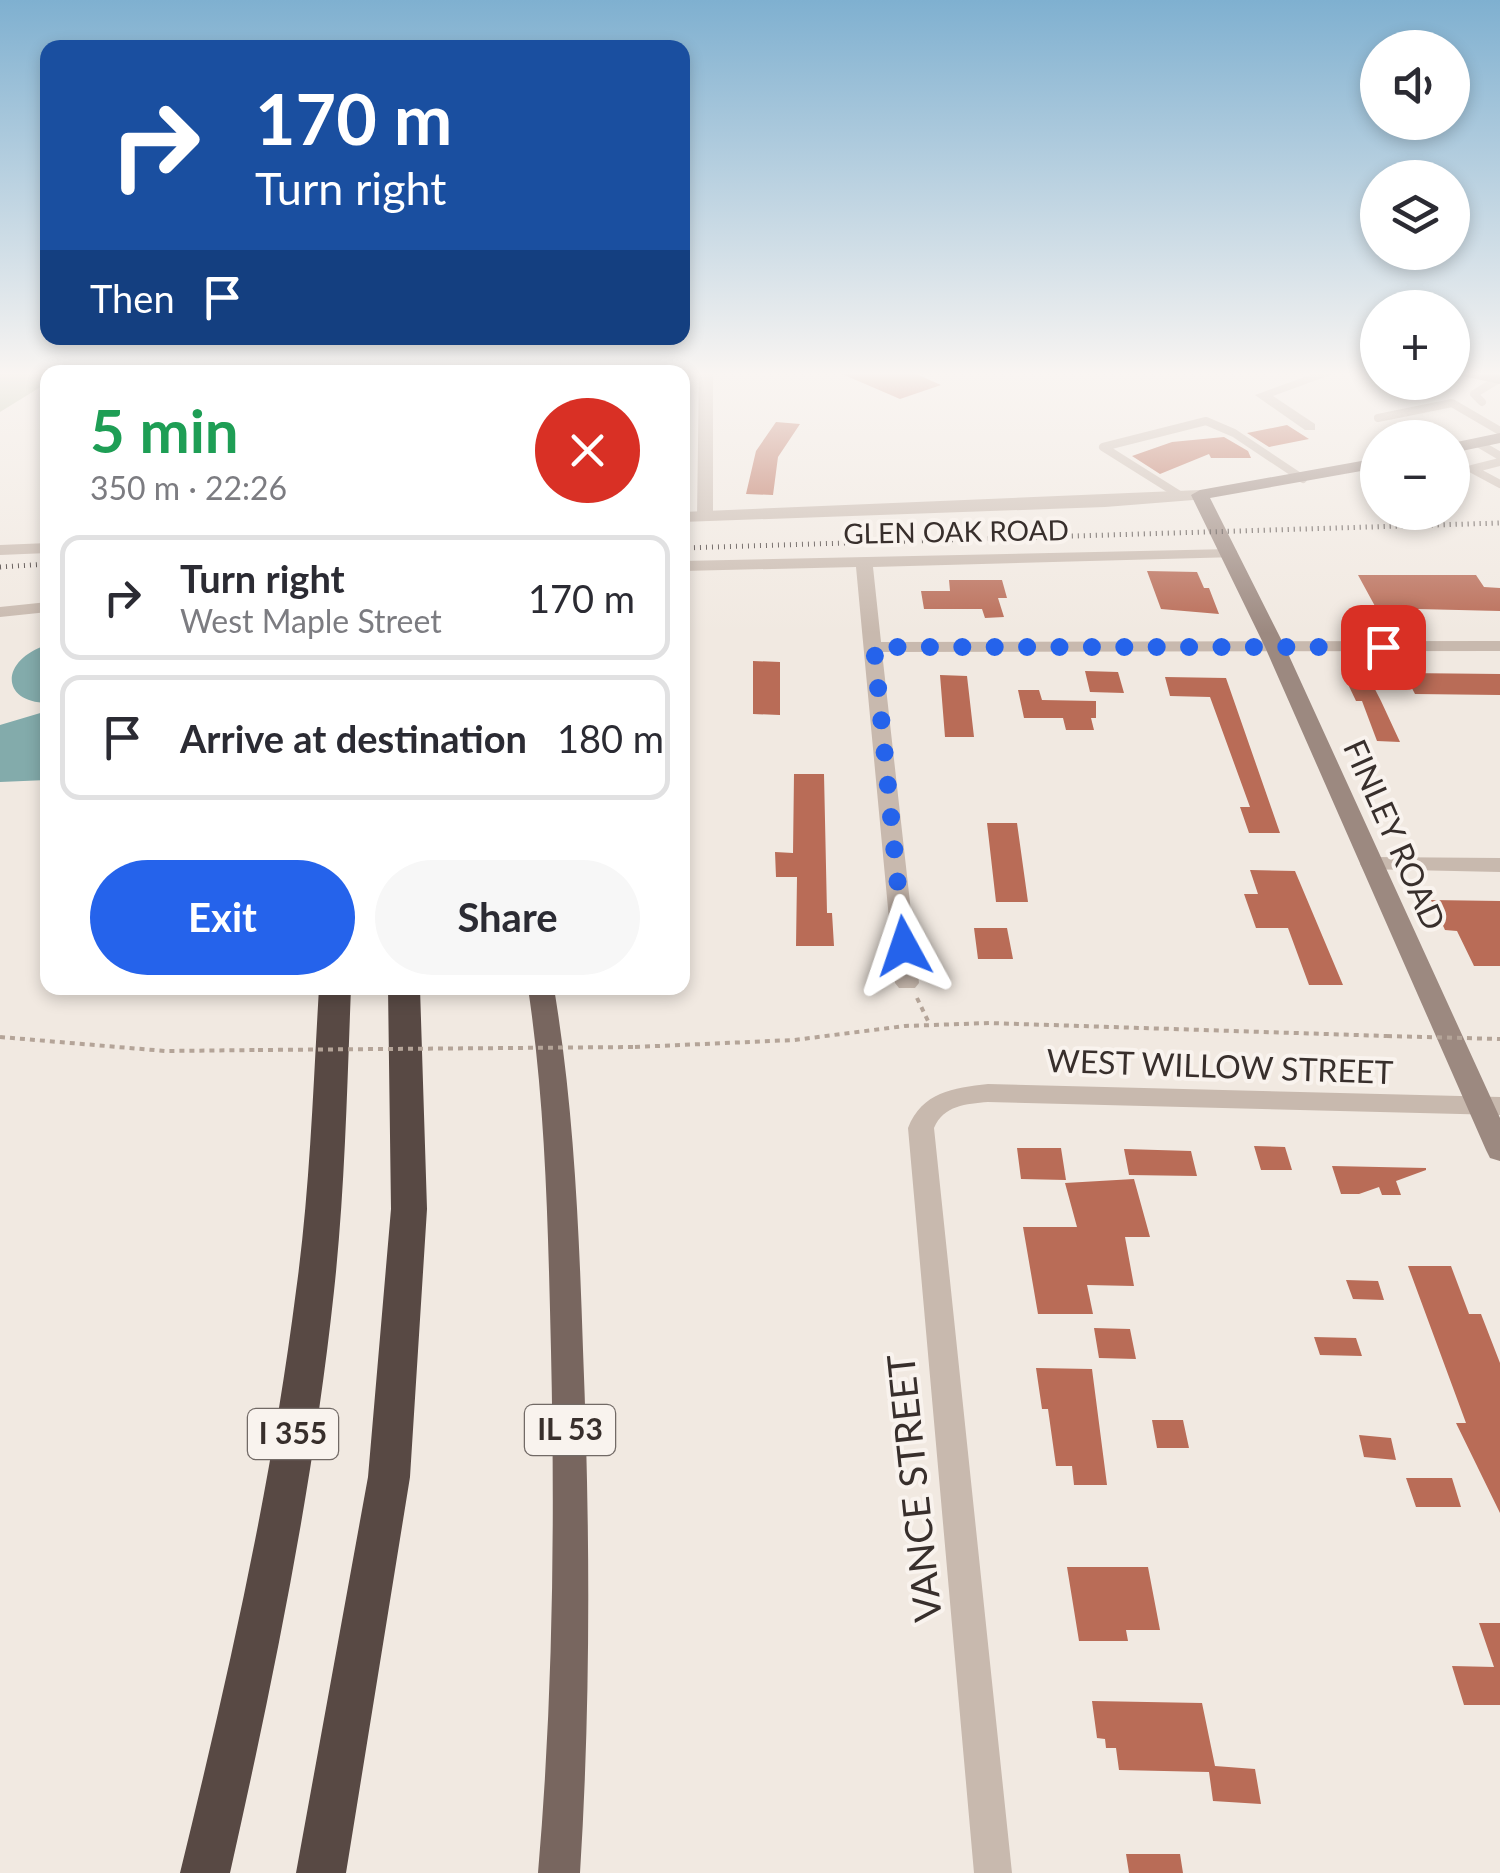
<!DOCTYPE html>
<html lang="en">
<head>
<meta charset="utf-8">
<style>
	:root { --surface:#fff; --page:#f7f7f7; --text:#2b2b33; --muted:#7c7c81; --line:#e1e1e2; --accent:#2563eb }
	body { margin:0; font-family:Lato,sans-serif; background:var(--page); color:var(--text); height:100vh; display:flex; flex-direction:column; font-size:38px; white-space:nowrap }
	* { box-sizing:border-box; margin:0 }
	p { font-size:32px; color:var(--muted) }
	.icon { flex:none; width:55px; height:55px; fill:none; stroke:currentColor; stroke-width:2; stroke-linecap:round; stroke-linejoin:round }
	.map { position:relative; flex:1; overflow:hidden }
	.panel { position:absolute; left:40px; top:365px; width:650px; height:630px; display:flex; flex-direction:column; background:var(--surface); border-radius:20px; box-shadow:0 5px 15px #0003 }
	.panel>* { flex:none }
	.banner { position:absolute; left:40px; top:40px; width:650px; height:305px; border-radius:20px; box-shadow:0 5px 15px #0003; background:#1a4fa0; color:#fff; overflow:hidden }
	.tools { position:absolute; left:1360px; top:30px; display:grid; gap:20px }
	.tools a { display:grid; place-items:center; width:110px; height:110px; border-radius:50%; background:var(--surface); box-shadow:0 5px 15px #0003; font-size:50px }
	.pin { position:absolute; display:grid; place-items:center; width:85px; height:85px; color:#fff; margin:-42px; border-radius:20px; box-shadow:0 5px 15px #0006 }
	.me { position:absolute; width:110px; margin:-55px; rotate:355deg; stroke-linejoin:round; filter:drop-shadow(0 0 8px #0008) }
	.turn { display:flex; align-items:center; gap:35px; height:210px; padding:0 50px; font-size:45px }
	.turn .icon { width:130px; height:130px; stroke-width:2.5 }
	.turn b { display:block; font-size:70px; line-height:85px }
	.then { display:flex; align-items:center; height:95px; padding:0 50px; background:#0003; gap:20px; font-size:38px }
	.round { display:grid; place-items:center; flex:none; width:105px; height:105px; border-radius:52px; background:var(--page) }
	.summary { display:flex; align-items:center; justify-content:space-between; height:170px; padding:0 50px }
	h1 { font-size:60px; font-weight:700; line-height:75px; color:#1e9e55 }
	.button { display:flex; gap:20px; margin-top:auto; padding:20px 50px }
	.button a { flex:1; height:115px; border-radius:60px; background:var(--accent); color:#fff; font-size:40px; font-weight:700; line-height:115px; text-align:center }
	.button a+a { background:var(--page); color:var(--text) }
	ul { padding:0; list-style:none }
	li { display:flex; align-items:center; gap:30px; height:125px; margin:0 20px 15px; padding:0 30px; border:5px solid var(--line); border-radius:20px }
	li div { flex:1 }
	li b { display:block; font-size:38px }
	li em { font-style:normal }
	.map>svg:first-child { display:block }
	.green { fill:#b6bfa2 }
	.water { fill:#83abab }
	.building { fill:#b96c57 }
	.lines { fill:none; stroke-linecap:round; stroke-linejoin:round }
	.path { stroke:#b4a498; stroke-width:4; stroke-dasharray:5 5; stroke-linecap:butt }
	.service { stroke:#c8b9ae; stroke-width:8 }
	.minor { fill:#c8b9ae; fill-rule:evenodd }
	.tertiary { fill:#c8b9ae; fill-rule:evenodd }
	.secondary { fill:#9c8980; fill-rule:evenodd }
	.primary { fill:#78665f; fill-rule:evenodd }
	.motorway { fill:#584944; fill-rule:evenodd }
	.rail { stroke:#382f2c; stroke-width:5; stroke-dasharray:1 5; stroke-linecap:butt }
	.path-bridge { stroke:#b4a498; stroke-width:4; stroke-dasharray:5 5; stroke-linecap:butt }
	.route { stroke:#2563eb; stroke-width:18; stroke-dasharray:0 32.4 }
	.labels { text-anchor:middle; stroke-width:8; stroke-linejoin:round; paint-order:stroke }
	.far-street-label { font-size:28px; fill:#382f2c; stroke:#f9f3ee }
	.shield { fill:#f9f3ee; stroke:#726a66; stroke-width:2.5 }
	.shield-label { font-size:30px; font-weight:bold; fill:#382f2c }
	.street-label { font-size:32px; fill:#382f2c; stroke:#f9f3ee }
	.near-street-label { font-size:38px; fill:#382f2c; stroke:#f9f3ee }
</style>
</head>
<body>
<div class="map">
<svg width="1500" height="1873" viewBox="0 0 1500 1873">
	<rect width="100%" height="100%" fill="#f1e9e1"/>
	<path class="green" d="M0 371H68L48 372 47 383 0 412Z"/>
	<path class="water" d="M47 645V703C0 702 0 660 47 645Z
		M47 711V780L0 782V725Z"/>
	<path class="building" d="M835 371H909L941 385 900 399Z
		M776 422 800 424 778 457 773 495 746 494 756 451Z
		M1287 425 1309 439 1269 447 1247 433Z
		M1224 437 1248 451 1251 458H1211L1209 454 1160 474 1132 456 1172 442Z
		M1147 571 1197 572 1204 588H1209L1219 614 1161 609Z
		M1358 575H1476L1484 587 1500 588V611L1376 608Z
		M949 580H1002L1007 598H998L1004 617 985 618 982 609H924L921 591H950Z
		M753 661 780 662V715L753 714Z
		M1361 662 1381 701 1400 742 1377 741 1362 701H1356L1346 680H1354L1349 667Z
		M1085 671 1118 672 1124 693 1090 692Z
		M1404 673 1500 674V695L1415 694Z
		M940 675 967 676 974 737H945Z
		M1165 677 1226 678 1280 833H1249L1240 807H1250L1210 697 1170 696Z
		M1018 690H1039L1042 700 1096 701V718H1091L1094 730H1066L1063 718H1024Z
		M794 774H824L827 913H832L834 946H796L797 877H776L775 852 793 853Z
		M987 823H1017L1028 902H996Z
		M1250 870 1295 871 1343 985H1309L1288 928H1256L1244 894H1258Z
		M1431 900 1500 901V966H1474L1457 931 1445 930Z
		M974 928H1007L1013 959H978Z
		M1254 1146 1285 1147 1292 1170H1261Z
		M1017 1148H1061L1066 1180 1021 1179Z
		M1124 1149 1191 1151 1197 1176 1129 1175Z
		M1332 1166 1426 1168V1170L1396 1181 1401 1195H1382L1379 1187 1359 1194H1341Z
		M1134 1179 1150 1237H1125L1134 1286 1087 1285 1093 1314H1038L1023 1227H1077L1065 1183Z
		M1408 1266H1451L1469 1314H1481L1500 1363V1513L1456 1423H1466Z
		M1346 1280 1378 1281 1384 1300 1353 1299Z
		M1094 1328 1130 1329 1136 1359 1099 1358Z
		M1314 1337 1356 1338 1362 1356 1320 1355Z
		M1036 1368 1092 1369 1107 1485H1074L1072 1466H1056L1048 1409H1042Z
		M1152 1420H1183L1189 1448H1157Z
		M1359 1435 1391 1438 1396 1460 1364 1457Z
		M1406 1478H1452L1461 1507H1416Z
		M1067 1567H1148L1160 1630H1126L1128 1641H1079Z
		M1479 1623H1500V1705H1464L1452 1666 1494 1667Z
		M1092 1701 1202 1703 1215 1766 1255 1769 1261 1804 1213 1801 1209 1772 1119 1770 1116 1748H1106L1105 1739 1097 1738Z
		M1126 1854H1180L1183 1873H1129Z"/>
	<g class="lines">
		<path class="path" d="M917 998 930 1025
			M0 1037 165 1051 258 1050
			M635 1047 794 1040 905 1026 989 1023 1387 1036"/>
		<path class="service" d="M1482 402 1474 394 1499 379
			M1378 418 1452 403 1500 431
			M1478 443 1500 456
			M1500 462 1472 469 1500 484
			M1181 496 1103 447 1206 421 1234 433 1303 479"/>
		<path class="minor" d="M699 371H713V516L705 521 697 516Z
			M1321 371H1341L1273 396 1315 424V430H1305L1255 395Z
			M1231 549 1237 551V557L873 567 881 642 1500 641V651L882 652 919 983 915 988H899L895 983 856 567 682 571V561Z
			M48 602V612L0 617V607Z
			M1371 857 1500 858V872L1363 869 1360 864Z
			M988 1084 1500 1097V1115L988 1102C966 1104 944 1105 934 1128L1012 1873H974L908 1128C922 1092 953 1088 988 1084Z"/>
		<path class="tertiary" d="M1200 490 1206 491V499L1105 507 682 522V512Z
			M48 543V553L0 555V545Z"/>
		<path class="secondary" d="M1452 371 1500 374V384L1452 374Z
			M1500 433V443L1452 453V443Z
			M1378 458V468L1210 498 1285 647 1500 1118V1161L1490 1158 1486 1150 1265 647 1191 495 1200 490Z"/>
		<path class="primary" d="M528 988H554C574 1108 579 1229 583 1350 590 1525 591 1699 580 1873H538C553 1699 555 1525 551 1351 548 1229 546 1108 528 988Z"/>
		<path class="motorway" d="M165 371H183L184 372H166Z
			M210 371H228V372H210Z
			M319 988H351C347 1089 345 1190 334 1291 313 1487 273 1681 230 1873H180C227 1681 271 1488 296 1291 310 1191 313 1089 319 988Z
			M388 988H420L427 1209 410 1477 346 1873H296L368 1477 391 1209Z"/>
		<path class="rail" d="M682 548 1500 523
			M0 567 48 564"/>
		<path class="path-bridge" d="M1387 1036 1500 1039
			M258 1050 635 1047"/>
	</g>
	<linearGradient id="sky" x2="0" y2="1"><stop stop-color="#7fb0d0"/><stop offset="0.59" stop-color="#f9f5f2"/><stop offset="1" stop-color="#f9f5f2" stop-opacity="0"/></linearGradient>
	<rect width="1500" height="633" fill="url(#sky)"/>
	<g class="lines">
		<path class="route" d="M904 946 874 647H1383"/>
	</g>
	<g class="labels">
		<g class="far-street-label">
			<text transform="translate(956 532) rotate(-1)" y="10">GLEN OAK ROAD</text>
		</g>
		<g class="shield">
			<rect x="525" y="1405" width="90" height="50" rx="8"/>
			<rect x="248" y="1409" width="90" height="50" rx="8"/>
		</g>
		<g class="shield-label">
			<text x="570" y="1440">IL 53</text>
			<text x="293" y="1444">I 355</text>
		</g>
		<g class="street-label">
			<text transform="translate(1394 835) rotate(66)" y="11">FINLEY ROAD</text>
			<text transform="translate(1220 1067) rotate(2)" y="11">WEST WILLOW STREET</text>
		</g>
		<g class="near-street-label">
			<text transform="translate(915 1488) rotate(-96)" y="13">VANCE STREET</text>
		</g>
	</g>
</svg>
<div class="tools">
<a><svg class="icon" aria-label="sound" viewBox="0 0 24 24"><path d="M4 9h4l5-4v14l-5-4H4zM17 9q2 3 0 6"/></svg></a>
<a><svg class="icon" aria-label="layers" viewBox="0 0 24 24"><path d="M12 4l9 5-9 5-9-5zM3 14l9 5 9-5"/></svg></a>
<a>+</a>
<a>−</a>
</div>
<div class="pin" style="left:1383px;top:647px;background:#d93025"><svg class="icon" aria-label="arrive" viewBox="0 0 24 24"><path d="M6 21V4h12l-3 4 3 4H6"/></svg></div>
<svg class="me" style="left:904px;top:946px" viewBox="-20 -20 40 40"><path d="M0-17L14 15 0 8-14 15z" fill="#2563eb" stroke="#fff" stroke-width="4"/></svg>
<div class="banner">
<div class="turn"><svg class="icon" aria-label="right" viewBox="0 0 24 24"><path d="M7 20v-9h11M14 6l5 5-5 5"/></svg><div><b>170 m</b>Turn right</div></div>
<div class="then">Then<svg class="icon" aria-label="arrive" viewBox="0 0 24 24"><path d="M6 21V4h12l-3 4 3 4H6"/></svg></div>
</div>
<section class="panel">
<div class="summary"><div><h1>5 min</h1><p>350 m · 22:26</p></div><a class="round" style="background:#d93025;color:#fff"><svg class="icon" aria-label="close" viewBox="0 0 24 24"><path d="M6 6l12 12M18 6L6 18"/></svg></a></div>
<ul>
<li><svg class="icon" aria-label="right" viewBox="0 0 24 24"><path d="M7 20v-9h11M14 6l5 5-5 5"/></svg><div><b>Turn right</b><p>West Maple Street</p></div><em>170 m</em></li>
<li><svg class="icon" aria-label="arrive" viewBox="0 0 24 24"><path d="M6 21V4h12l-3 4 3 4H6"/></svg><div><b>Arrive at destination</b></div><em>180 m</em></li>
</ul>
<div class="button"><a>Exit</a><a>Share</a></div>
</section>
</div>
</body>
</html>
